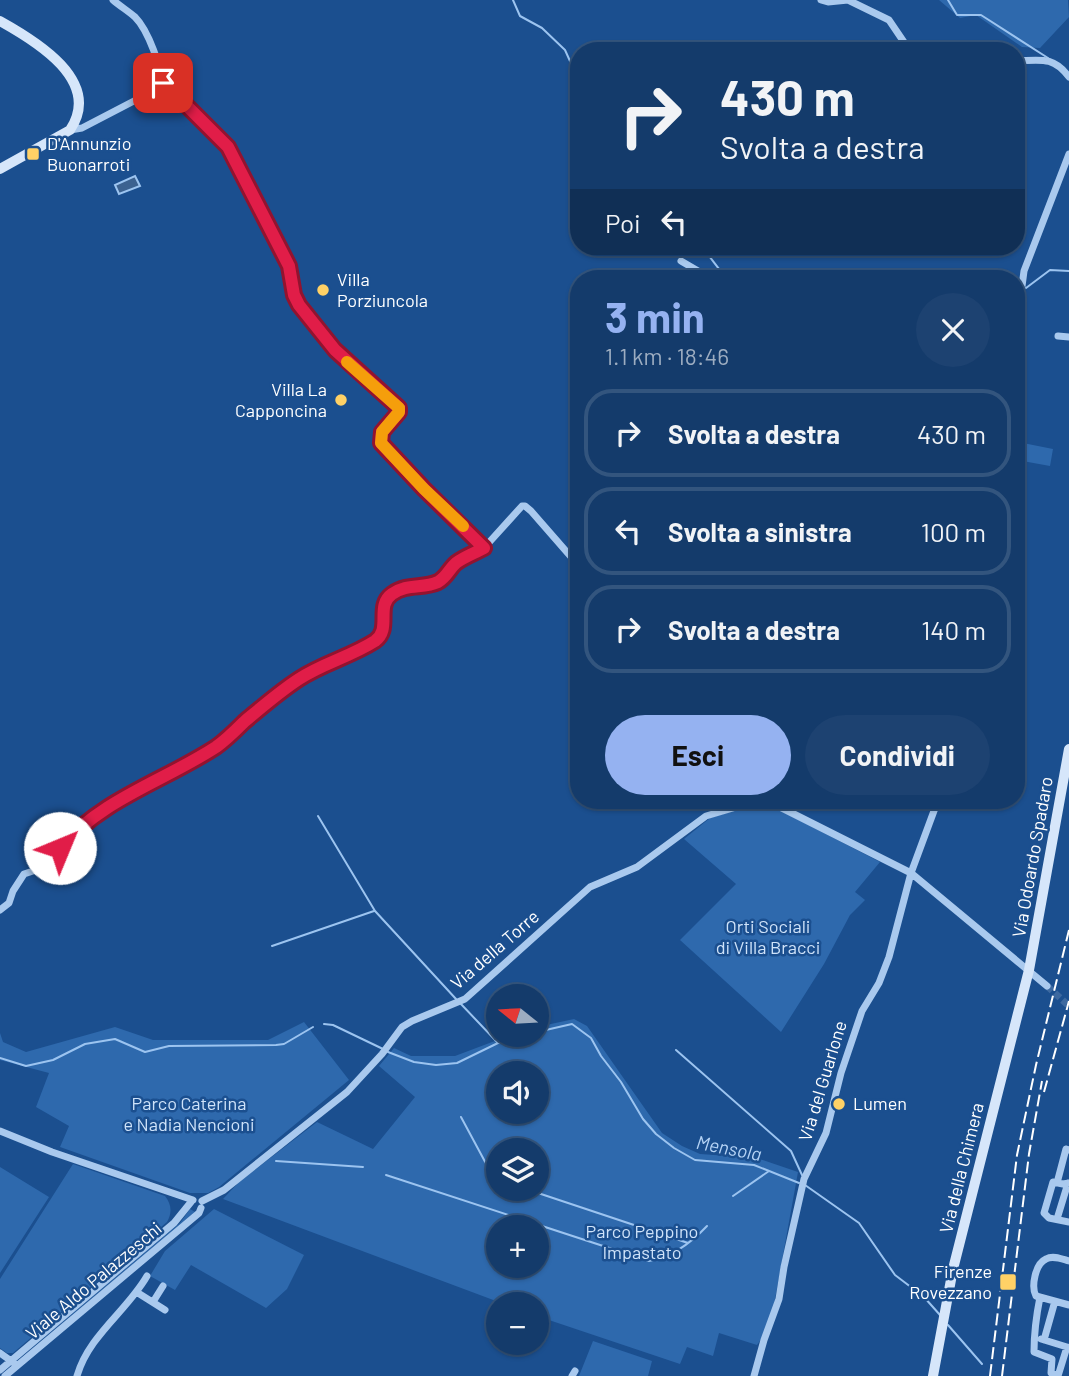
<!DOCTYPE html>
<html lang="it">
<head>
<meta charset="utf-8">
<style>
	:root { --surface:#143b6b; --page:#1d4271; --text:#f1f3f6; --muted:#9dadc1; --line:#33557e; --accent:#95b2f1 }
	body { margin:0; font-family:Barlow,sans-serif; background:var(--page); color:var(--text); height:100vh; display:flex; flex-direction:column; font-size:26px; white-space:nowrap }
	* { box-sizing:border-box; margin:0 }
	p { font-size:23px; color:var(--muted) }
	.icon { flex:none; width:38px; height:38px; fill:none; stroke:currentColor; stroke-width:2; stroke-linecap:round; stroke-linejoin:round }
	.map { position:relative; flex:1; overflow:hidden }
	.drawer { position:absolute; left:570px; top:270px; width:455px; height:539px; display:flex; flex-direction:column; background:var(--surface); border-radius:28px; box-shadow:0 2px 5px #0004,0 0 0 2px var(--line) }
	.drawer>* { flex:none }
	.banner { position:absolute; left:570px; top:42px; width:455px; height:214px; border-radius:28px; box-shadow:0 2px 5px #0004,0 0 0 2px var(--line); background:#143b6b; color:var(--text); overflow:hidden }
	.needle { width:46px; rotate:288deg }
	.fabs { position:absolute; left:486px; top:984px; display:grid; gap:14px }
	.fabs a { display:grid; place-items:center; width:63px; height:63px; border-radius:50%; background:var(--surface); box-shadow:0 2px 5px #0004,0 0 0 2px var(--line); font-size:35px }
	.pin { position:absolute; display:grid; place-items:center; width:60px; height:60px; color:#fff; margin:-30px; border-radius:14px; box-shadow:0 4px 10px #0006 }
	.me { position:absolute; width:77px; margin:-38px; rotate:45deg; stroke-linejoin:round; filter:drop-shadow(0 0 5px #0008) }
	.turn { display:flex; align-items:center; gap:24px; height:147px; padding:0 35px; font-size:32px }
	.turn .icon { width:91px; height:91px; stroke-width:2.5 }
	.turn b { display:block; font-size:49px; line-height:60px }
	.then { display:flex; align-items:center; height:66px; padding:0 35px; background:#0003; gap:14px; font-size:26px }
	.round { display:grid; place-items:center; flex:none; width:74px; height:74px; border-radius:37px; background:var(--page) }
	.head { display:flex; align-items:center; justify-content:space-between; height:119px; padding:0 35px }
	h1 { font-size:42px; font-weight:700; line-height:52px; color:var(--accent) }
	.primary-button { display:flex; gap:14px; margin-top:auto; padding:14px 35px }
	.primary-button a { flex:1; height:80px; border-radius:42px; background:var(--accent); color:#111; font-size:28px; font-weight:700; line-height:80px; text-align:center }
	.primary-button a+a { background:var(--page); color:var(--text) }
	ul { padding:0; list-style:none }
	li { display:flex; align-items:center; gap:21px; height:88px; margin:0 14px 10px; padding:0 21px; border:4px solid var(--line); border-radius:28px }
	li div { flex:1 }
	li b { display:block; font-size:26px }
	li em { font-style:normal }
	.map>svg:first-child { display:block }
	.green { fill:#2e69ad; fill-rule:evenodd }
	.water { fill:#3c6290; stroke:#9cc4f0; stroke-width:2 }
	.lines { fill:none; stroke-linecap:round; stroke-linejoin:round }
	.stream { stroke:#9cc4f0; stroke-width:2 }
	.street-tunnel { stroke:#3d69a0; stroke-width:7; stroke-dasharray:7 3.5; stroke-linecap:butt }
	.street { stroke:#a9c9ee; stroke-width:7 }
	.secondary { stroke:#d6e6fa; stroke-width:10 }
	.rail { stroke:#fff; stroke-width:2; stroke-dasharray:12 5; stroke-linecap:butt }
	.route-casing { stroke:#92132f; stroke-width:18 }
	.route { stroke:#e11d48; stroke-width:12 }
	.slow { stroke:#f59e0b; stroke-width:12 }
	.poi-dot { fill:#ffd166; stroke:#1b4f8f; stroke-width:2.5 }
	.labels { text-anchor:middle; stroke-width:5; stroke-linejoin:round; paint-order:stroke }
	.poi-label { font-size:18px; fill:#fff; stroke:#1b4f8f; text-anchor:start }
	.street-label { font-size:18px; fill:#fff; stroke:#1b4f8f }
	.park-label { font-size:18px; fill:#cfe3fa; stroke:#1b4f8f }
	.water-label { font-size:19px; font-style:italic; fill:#b5d3f5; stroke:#1b4f8f }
</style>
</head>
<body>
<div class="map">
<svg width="1069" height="1376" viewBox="0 0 1069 1376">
	<rect width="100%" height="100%" fill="#1b4f8f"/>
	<path class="green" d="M939 0H1068L1069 17 1040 48 1022 47 976 15 960 18Z
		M1018 442 1053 449 1050 466 1017 460Z
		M764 802 880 862 855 892 865 900 850 915 824 964 781 1032 680 940 736 884 684 839 710 818Z
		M574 1019 587 1026 662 1133 682 1146 700 1154 757 1158 798 1172 770 1327 757 1345 719 1333 713 1356 687 1347 680 1364 537 1316V1304H504L223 1199 239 1182 317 1122 373 1149 415 1097 379 1066 394 1048 411 1056H455L513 1034H537V1027ZM499 1073H537V1111H499ZM499 1150H537V1188H499ZM499 1227H537V1265H499Z
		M304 1022 349 1080 219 1187 208 1193H190L60 1147 69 1126 36 1107 49 1073 0 1060V1033L3 1042 26 1052 115 1027 153 1040H268Z
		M73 1164 165 1196C172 1205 172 1213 167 1222L13 1353H7L0 1348V1279Z
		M0 1167 49 1197 0 1273Z
		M190 1209 195 1212 19 1359 180 1223Z
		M214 1209 304 1255 287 1289 266 1308 191 1265 175 1290 150 1276 165 1251Z
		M593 1341 652 1361 648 1376H579Z"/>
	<path class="water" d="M135 176 140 186 119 194 115 185Z"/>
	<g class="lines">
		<path class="stream" d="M513 0 520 16 542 28 565 50 579 81
			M948 0 957 15H981L1048 58
			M700 247C712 256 717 270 728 278
			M1026 288 1050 270 1069 271
			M1017 338 1018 326
			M318 816 375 911 456 999
			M272 946 374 911
			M460 1003 498 1043
			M324 1024 333 1025 383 1049
			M537 1032 572 1024 591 1038 601 1056 621 1082 643 1119 656 1134 674 1148 695 1160 754 1165 799 1183
			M676 1050 791 1151 802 1175
			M388 1052 414 1062 436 1065 457 1063 498 1043 530 1034
			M0 1058 26 1066 53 1060 85 1044 115 1039 145 1052 169 1046 276 1045 284 1044 313 1027
			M461 1117 490 1171 499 1179
			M276 1161 363 1167
			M386 1175 649 1261C672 1257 691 1243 707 1226
			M805 1185 859 1223 895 1275 924 1297 940 1315
			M523 1188 688 1243
			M733 1196 769 1171
			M948 1325 982 1364"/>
		<path class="street-tunnel" d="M1047 986 1069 1006"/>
		<path class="street" d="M113 0C120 6 128 11 135 17 149 31 161 68 164 88L184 103 228 147 289 266 294 295 299 305 335 350 399 408V412L382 432 381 443 424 489 484 548
			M821 0 828 2 848 0
			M848 0 889 20 910 51
			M1017 61C1041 60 1053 56 1069 77
			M70 130 82 128 157 89 164 88
			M681 261 710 278
			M1017 324 1024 271 1069 154
			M1058 336 1069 337
			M1017 354V364
			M766 800 911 873 1047 986
			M0 910 9 903 13 891 24 874 57 863 60 848 73 833 112 803 217 746 266 703 307 673 328 662 349 655 378 638 383 630V607L392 594 413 585H430L440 581 447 575 454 565 484 548 522 506H525L531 511 579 566
			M0 1131 52 1152 193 1200
			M1057 1183 1066 1149 1069 1150
			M1069 1183 1063 1184 1053 1182 1044 1213 1049 1218 1069 1222
			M202 1201 224 1190 347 1092 382 1054 402 1027 412 1021 465 999 590 887 637 867 706 816 760 800
			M1057 1219 1068 1183
			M1069 1261C1062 1259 1053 1255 1046 1259 1035 1264 1031 1287 1036 1296L1069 1305
			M138 1293 165 1310
			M1040 1297C1036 1317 1034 1333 1034 1352L1052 1359 1051 1373 1058 1376
			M153 1302 163 1286
			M1041 1339 1067 1347
			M1044 1340 1055 1301
			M0 1353 14 1363
			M0 1370 174 1223 191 1202
			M5 1376 199 1213 201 1208
			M77 1376C89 1335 127 1311 147 1276
			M572 1376 575 1371
			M754 1376 764 1340 779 1299 784 1267 804 1179 826 1133 841 1073 862 1011 879 983 889 957 911 873 938 800
			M1058 1376 1067 1347 1069 1348"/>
		<path class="secondary" d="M0 21C36 41 103 81 70 130L0 169
			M933 1376 953 1269 1029 970 1069 749"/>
		<path class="rail" d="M1044 1092 1069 1001
			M990 1376 1017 1155 1036 1065 1069 930
			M1002 1376 1029 1154 1042 1081"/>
	</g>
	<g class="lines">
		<defs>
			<path id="route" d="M60 848C102 799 164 781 216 747 226 740 235 731 244 722 262 707 279 692 299 679 323 663 350 657 375 641 392 629 375 606 392 594 407 583 423 589 438 582 447 577 449 569 456 563 464 557 475 553 484 548L424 489 381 443 382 432 399 412V408L335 350 299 305 294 295 289 266 228 147 184 103 164 88 163 83"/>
		</defs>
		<use href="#route" class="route-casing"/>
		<use href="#route" class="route"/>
		<path class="slow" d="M347 362 399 408V412L382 432 381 443 424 489 463 526"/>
	</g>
	<g class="poi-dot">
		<rect x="26" y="147" width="14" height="14" rx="3.5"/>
		<circle cx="323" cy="290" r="7"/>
		<circle cx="341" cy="400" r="7"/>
		<circle cx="839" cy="1104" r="7"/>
		<rect x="999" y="1273" width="18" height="18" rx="3.5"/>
	</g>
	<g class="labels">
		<g class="poi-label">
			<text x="47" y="150">D'Annunzio<tspan x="47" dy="21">Buonarroti</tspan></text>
			<text x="337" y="286">Villa<tspan x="337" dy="21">Porziuncola</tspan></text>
			<text x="327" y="396" text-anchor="end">Villa La<tspan x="327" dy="21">Capponcina</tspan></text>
			<text x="853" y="1110">Lumen</text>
			<text x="992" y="1278" text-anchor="end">Firenze<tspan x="992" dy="21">Rovezzano</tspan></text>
		</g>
		<g class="street-label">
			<text transform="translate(1033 857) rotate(-80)" y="6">Via Odoardo Spadaro</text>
			<text transform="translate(495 950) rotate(-41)" y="6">Via della Torre</text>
			<text transform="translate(823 1081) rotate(-73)" y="6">Via del Guarlone</text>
			<text transform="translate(962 1168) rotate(-76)" y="6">Via della Chimera</text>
			<text transform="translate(94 1281) rotate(-40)" y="6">Viale Aldo Palazzeschi</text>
		</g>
		<g class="park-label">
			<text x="768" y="933">Orti Sociali<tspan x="768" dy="21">di Villa Bracci</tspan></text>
			<text x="189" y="1110">Parco Caterina<tspan x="189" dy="21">e Nadia Nencioni</tspan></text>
			<text x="642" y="1238">Parco Peppino<tspan x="642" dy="21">Impastato</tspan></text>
		</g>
		<g class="water-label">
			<text transform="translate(729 1148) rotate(11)" y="7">Mensola</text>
		</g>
	</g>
</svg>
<div class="fabs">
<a><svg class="needle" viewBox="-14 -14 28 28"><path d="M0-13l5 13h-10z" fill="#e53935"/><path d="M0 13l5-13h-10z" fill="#9dadc1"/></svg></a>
<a><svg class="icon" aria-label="sound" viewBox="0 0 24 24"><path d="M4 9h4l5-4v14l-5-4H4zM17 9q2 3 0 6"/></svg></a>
<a><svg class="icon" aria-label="layers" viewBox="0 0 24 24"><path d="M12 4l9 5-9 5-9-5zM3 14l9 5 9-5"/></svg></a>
<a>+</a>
<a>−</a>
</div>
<div class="pin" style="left:163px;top:83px;background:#d93025"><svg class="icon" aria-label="arrive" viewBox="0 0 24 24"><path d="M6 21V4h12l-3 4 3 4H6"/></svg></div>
<svg class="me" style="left:60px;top:848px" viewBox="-20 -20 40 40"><circle r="19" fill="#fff"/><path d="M0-13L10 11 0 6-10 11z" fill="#e11d48"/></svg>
<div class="banner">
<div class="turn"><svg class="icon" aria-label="right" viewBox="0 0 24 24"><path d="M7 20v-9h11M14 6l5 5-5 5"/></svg><div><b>430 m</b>Svolta a destra</div></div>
<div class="then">Poi<svg class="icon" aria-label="left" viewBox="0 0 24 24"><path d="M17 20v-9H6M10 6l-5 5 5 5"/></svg></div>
</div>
<section class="drawer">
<div class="head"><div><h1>3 min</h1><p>1.1 km · 18:46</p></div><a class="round"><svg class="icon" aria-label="close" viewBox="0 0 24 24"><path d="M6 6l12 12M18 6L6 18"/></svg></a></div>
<ul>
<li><svg class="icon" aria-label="right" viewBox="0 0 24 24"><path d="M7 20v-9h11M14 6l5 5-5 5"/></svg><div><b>Svolta a destra</b></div><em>430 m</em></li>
<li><svg class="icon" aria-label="left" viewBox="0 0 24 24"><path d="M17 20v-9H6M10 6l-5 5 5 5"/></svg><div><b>Svolta a sinistra</b></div><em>100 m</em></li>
<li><svg class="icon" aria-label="right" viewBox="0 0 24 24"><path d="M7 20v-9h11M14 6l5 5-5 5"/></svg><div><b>Svolta a destra</b></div><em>140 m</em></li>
</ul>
<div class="primary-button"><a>Esci</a><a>Condividi</a></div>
</section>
</div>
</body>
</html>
